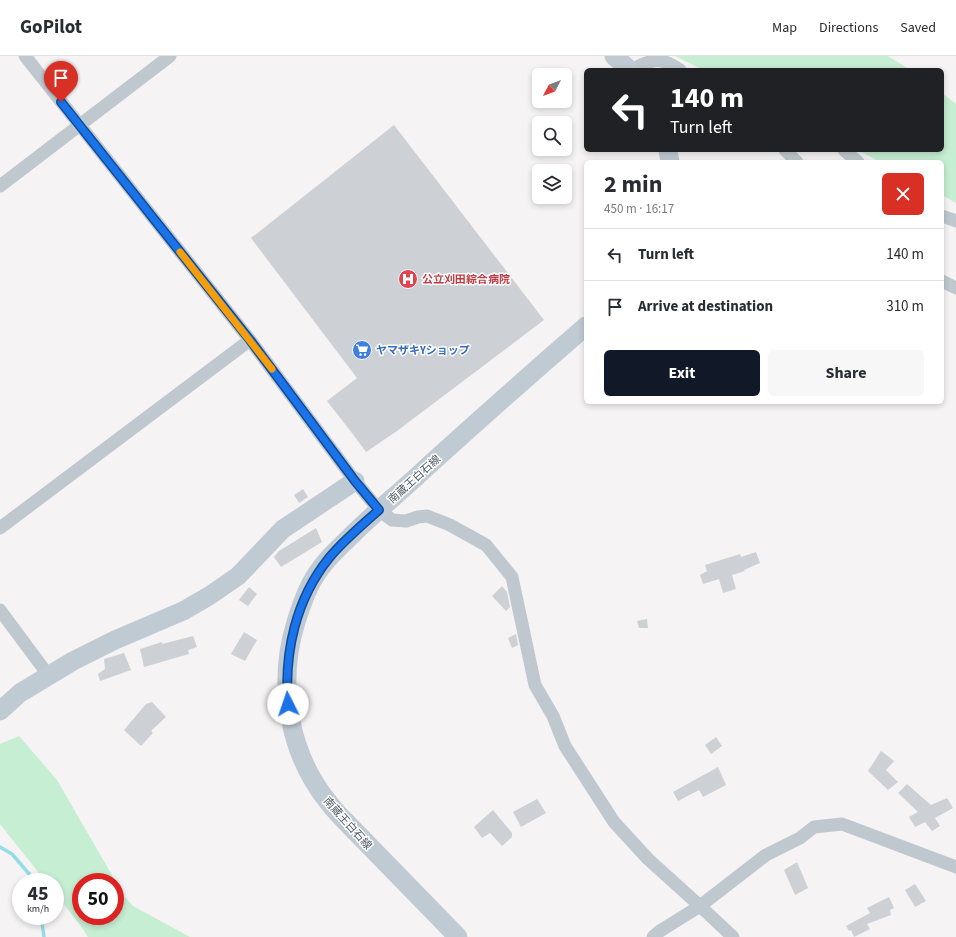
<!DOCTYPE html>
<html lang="en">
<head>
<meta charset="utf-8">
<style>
	:root { --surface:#fff; --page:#f7f7f7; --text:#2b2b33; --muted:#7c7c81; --line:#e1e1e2; --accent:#111827 }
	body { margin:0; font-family:"Source Sans 3","Noto Sans JP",sans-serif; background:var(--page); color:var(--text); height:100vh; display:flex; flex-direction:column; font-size:15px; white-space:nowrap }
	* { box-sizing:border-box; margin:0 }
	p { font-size:13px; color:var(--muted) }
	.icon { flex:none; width:22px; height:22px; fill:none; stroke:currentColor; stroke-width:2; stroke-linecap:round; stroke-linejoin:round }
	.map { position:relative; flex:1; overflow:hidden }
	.details { position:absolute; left:584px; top:104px; width:360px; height:244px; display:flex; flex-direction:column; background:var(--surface); border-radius:6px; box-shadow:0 2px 6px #0003 }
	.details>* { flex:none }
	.banner { position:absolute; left:584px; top:12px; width:360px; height:84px; border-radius:6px; box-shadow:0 2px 6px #0003; background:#202124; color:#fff; overflow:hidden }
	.needle { width:26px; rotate:229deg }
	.controls { position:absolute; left:532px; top:12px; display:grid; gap:8px }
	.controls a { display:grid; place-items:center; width:40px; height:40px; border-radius:6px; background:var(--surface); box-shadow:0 2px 6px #0003; font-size:20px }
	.speed { position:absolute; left:12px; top:817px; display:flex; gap:8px; font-size:20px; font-weight:700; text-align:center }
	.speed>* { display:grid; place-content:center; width:52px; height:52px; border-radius:50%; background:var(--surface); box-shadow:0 2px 6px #0003; line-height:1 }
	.speed small { font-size:10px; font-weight:400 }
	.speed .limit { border:6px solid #d22; background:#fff; color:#111 }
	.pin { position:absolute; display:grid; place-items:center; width:34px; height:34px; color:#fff; margin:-41px -17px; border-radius:50% 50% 50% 0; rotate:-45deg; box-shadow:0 0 4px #0007 }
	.pin .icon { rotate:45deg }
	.me { position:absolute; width:44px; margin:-22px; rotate:356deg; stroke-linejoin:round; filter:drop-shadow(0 0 3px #0008) }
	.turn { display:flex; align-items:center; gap:14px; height:84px; padding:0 20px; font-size:18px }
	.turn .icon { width:52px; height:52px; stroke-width:2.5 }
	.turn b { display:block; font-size:28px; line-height:34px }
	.round { display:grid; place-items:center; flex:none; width:42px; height:42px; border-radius:6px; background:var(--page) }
	.summary { display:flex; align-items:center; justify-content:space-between; height:68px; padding:0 20px }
	h1 { font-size:24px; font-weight:700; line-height:30px }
	.cta { display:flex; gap:8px; margin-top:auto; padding:8px 20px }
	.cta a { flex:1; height:46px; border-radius:6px; background:var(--accent); color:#fff; font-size:16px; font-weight:700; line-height:46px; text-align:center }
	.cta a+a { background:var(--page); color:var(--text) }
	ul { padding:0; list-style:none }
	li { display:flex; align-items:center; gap:12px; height:52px; padding:0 20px; border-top:1px solid var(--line) }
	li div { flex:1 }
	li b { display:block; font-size:15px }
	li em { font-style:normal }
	header { display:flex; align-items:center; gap:24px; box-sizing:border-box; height:56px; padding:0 20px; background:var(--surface); border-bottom:1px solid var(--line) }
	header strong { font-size:19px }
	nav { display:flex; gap:22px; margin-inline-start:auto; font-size:14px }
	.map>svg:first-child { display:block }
	.green { fill:#c5eed3; fill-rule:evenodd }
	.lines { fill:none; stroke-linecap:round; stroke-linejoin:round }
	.stream { stroke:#95dce9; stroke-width:3.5 }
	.building { fill:#cdd0d5 }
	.street { stroke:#bfc8ce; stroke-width:13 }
	.secondary { stroke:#c0cad3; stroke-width:19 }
	.route-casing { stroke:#114b97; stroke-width:10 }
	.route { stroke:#1a73e8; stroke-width:7 }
	.slow { stroke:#f59e0b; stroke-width:7 }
	.labels { text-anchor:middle; stroke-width:3; stroke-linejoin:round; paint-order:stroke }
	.health-label { font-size:11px; font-weight:bold; fill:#be3a42; stroke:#fff; text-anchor:start }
	.shop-label { font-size:11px; font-weight:bold; fill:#366cbe; stroke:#fff; text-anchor:start }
	.street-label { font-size:11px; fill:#4b5760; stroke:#fff }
</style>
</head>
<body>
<header>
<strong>GoPilot</strong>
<nav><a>Map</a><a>Directions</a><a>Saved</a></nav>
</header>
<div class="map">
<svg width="956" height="881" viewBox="0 0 956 881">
	<rect width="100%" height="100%" fill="#f5f3f3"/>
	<path class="green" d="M675 0H888L910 14H703Z
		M942 37 956 48V147L942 139V106H880L858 94H942Z
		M19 680 57 724 124 840 133 850 190 881H88L80 869 55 837V826H46L0 768V688ZM81 826H115V860H81Z"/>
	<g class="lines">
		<path class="stream" d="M0 791 12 798 36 826
			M41 860 44 881"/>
	</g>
	<path class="building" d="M394 69 544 264 397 375 366 396 352 377 327 345 357 322 251 182Z
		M303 433 308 441 299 447 294 439Z
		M316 472 322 486 281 511 274 501 279 495Z
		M756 496 760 507 744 514 745 515 732 519 736 533 723 537 719 523 703 528 700 519 707 515 705 509 740 498 741 501Z
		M502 530 507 536 510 551 506 555 492 540Z
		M249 531 257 538 248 550 239 544Z
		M647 563 648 572H639L637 565Z
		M244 576 257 584 245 605 231 598Z
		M516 578 518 589 512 592 508 582Z
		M193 580 197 591 188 594 189 598 144 611 140 593 162 586V588Z
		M124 597 131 614 100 625 98 618 105 613 104 603Z
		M152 646 166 661 151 675 153 677 141 690 124 674 146 648Z
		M716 681 722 690 711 698 705 689Z
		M881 695 894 705 886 714 898 726 888 734 868 715Z
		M718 711 726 729 703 741 699 734 678 745 673 736Z
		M907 728 931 749 947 742 953 752 935 762 940 770 932 775 925 766 915 771 909 761 918 756 898 737Z
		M537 743 546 757 521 771 513 756Z
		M493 754 512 777V781L502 790 490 777 482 782 474 771Z
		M797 806 808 832 795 839 784 814Z
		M915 828 926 845 915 851 905 834Z
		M889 841 894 852 890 854 891 859 867 868 870 873 854 881 851 874 849 875 846 870 870 857 867 852Z"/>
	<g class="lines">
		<path class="street" d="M25 0 250 284 355 425 379 454 392 464 406 465 418 461 427 460 450 469 486 489 512 521 535 629 553 660 565 690 614 766 648 803 700 850 733 881
			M631 14C653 3 660 0 680 14
			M785 94 797 106
			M844 94 858 106
			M0 130 170 0
			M942 160 956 165
			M942 225 956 232
			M0 472 250 284
			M0 554 49 620
			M653 881 660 875 700 850 766 799 800 782 814 771 842 768 956 811"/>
		<path class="secondary" d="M614 0 630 14
			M668 94 670 106
			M0 655 20 637 73 605 115 584 183 555 209 540 238 520 283 473 355 425
			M458 881 346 766C340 760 334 754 329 747 288 697 277 627 296 566 301 550 306 535 314 522 325 503 342 489 357 474 380 452 405 432 428 410 480 363 533 316 586 270"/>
	</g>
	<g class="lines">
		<defs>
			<path id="route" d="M61 46 250 284 355 425 379 454C362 469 343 485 329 502 296 543 284 596 288 648"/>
		</defs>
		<use href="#route" class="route-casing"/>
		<use href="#route" class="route"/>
		<path class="slow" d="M180 196 272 313"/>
	</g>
	<defs>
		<symbol id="hospital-disc" viewBox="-11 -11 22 22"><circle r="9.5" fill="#e0444e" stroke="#fff"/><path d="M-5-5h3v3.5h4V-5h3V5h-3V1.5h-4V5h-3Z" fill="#fff"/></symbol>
		<symbol id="supermarket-disc" viewBox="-11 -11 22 22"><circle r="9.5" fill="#3f7fe0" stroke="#fff"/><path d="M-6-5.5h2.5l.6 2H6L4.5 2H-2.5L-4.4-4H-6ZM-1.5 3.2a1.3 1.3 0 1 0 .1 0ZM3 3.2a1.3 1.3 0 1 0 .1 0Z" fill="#fff"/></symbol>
	</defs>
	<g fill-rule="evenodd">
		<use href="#hospital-disc" x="397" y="212" width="22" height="22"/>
		<use href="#supermarket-disc" x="351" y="283" width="22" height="22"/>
	</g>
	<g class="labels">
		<g class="health-label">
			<text x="422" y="227">公立刈田綜合病院</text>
		</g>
		<g class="shop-label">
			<text x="376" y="298">ヤマザキYショップ</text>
		</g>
		<g class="street-label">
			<text transform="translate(414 423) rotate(-42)" y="4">南蔵王白石線</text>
			<text transform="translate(348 767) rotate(48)" y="4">南蔵王白石線</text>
		</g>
	</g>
</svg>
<div class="controls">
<a><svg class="needle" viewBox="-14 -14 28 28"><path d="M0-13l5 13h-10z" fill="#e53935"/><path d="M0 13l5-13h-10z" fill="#7c7c81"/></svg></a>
<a><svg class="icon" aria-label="search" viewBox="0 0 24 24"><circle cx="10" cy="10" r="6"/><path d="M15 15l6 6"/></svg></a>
<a><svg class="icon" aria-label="layers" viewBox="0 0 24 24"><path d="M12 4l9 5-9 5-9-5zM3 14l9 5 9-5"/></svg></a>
</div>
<div class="speed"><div>45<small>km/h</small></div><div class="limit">50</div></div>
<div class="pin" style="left:61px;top:46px;background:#d93025"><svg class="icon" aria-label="arrive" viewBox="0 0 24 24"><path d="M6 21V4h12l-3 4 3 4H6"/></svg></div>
<svg class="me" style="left:288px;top:648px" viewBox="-20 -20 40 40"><circle r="19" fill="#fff"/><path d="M0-13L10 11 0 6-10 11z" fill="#1a73e8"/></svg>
<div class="banner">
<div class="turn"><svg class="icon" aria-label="left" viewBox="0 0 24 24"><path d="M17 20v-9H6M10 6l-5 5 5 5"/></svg><div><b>140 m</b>Turn left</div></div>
</div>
<section class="details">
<div class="summary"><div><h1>2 min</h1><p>450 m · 16:17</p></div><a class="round" style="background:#d93025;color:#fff"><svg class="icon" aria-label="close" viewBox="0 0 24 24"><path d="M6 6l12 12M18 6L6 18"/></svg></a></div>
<ul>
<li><svg class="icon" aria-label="left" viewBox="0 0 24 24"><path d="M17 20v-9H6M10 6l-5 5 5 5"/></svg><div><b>Turn left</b></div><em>140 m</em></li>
<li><svg class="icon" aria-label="arrive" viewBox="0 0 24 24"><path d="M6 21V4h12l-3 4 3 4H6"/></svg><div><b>Arrive at destination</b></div><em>310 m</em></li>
</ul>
<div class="cta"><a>Exit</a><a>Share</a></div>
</section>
</div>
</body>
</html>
